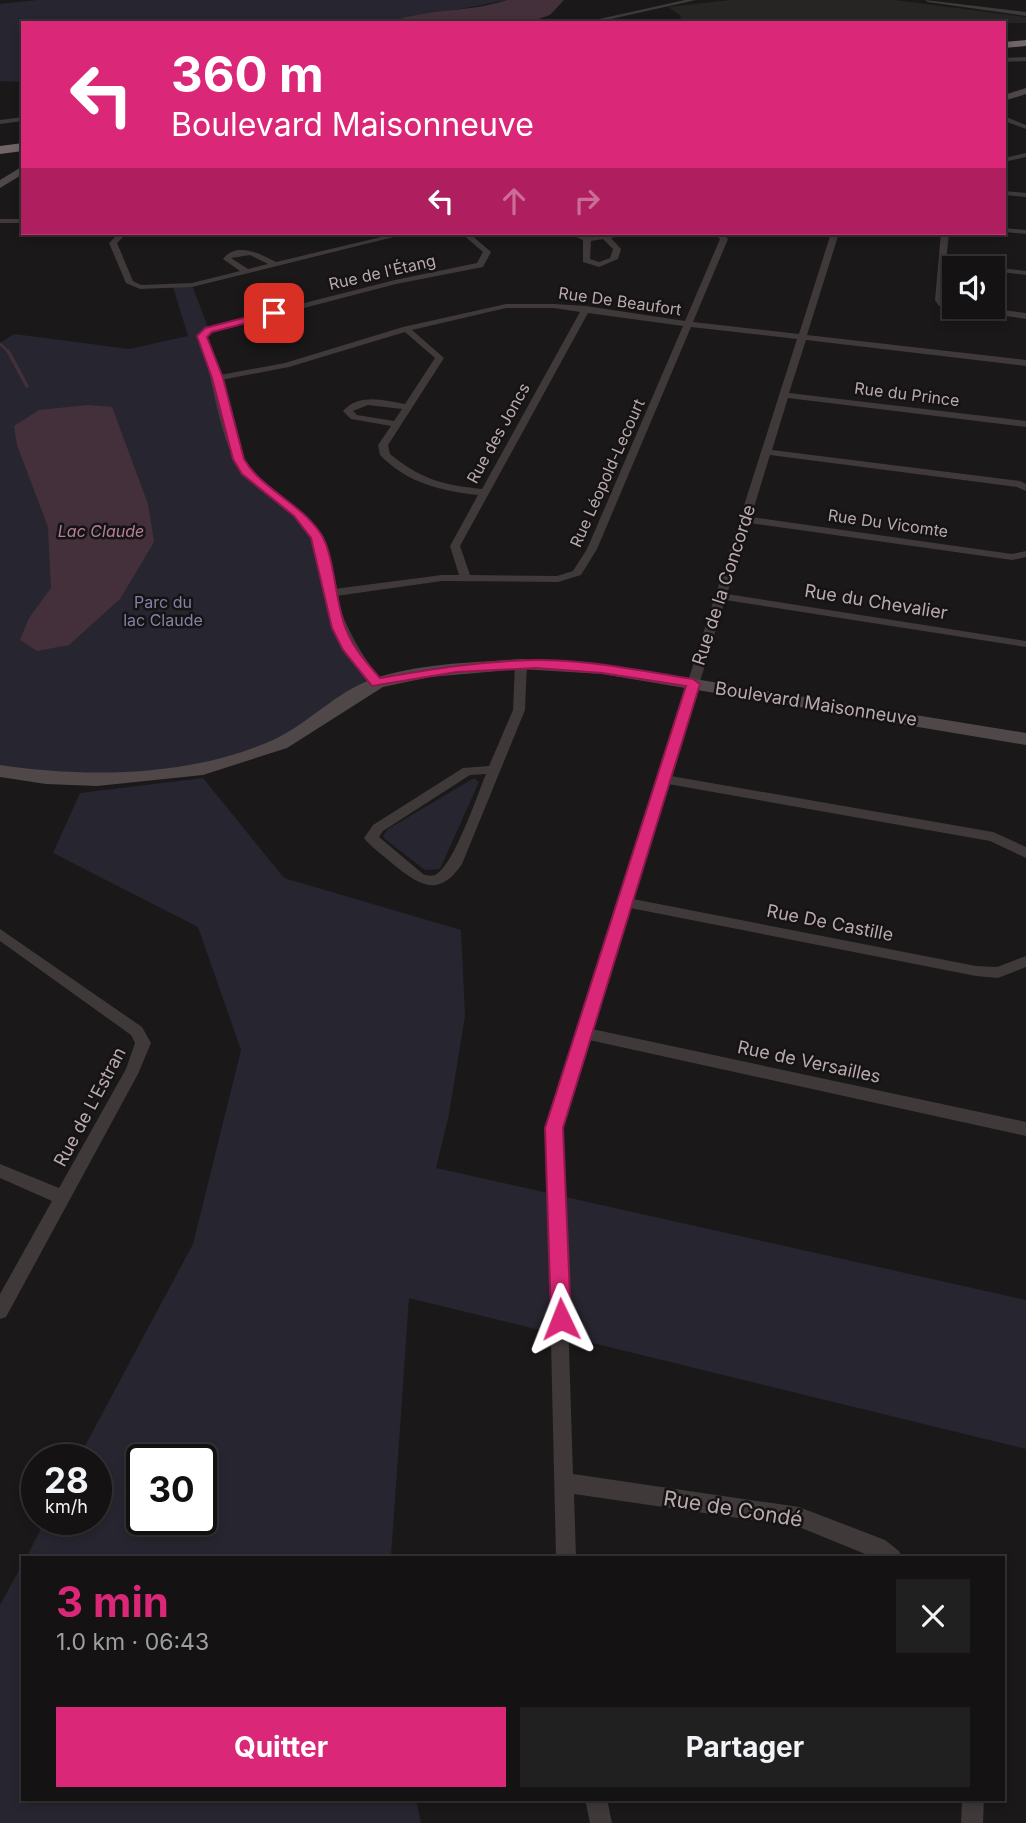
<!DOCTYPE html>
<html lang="fr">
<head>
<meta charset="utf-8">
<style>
	:root { --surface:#141212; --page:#212020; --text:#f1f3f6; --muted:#9d9e9f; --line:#333232; --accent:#db2777 }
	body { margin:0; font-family:Inter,sans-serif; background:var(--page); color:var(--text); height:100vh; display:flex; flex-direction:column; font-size:26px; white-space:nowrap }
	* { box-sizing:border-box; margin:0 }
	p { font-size:23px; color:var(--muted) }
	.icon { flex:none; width:38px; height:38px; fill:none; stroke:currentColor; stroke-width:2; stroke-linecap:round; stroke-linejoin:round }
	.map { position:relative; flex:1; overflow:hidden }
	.details { position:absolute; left:21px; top:1556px; width:984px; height:245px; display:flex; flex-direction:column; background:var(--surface); border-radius:0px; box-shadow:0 4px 10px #0003,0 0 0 2px var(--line) }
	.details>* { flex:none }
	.guide { position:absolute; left:21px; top:21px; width:985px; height:214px; border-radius:0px; box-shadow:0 4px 10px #0003,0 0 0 2px var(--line); background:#db2777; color:#fff; overflow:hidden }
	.tools { position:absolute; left:942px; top:256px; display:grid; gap:14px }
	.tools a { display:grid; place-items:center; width:63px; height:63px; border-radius:0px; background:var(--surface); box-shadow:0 4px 10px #0003,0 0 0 2px var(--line); font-size:35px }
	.speed { position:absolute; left:21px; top:1444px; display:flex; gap:14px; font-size:35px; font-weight:700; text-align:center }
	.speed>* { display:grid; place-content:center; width:91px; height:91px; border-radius:50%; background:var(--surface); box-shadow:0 4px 10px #0003,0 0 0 2px var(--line); line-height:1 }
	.speed small { font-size:18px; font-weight:400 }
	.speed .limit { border:4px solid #111; border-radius:10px; background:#fff; color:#111 }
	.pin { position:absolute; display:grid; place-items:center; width:60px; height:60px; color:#fff; margin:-30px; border-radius:14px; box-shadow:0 4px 10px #0006 }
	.me { position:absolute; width:77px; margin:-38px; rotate:358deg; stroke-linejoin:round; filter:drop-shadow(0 0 5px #0008) }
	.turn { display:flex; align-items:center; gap:24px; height:147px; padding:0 35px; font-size:32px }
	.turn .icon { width:91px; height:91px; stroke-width:2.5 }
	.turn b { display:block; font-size:49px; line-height:60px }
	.lanes { display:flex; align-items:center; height:66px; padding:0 35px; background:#0003; justify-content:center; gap:35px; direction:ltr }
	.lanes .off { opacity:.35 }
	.round { display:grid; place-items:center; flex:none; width:74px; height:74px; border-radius:0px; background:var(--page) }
	.overview { display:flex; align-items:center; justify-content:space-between; height:119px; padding:0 35px }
	h1 { font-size:42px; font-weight:700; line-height:52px; color:var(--accent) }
	.cta { display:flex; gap:14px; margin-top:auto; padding:14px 35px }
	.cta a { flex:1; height:80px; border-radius:0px; background:var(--accent); color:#fff; font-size:28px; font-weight:700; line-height:80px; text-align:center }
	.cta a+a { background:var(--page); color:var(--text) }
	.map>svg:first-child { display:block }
	.built { fill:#272424 }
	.green { fill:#272630; fill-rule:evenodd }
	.water { fill:#44303a }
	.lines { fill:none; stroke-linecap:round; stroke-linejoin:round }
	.stream-far1 { stroke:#44303a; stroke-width:2.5 }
	.stream { stroke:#44303a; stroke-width:3.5 }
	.street { fill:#3f3939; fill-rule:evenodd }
	.secondary { fill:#504748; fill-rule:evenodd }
	.highway { fill:#716567; fill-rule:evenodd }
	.route { fill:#db2777; stroke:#8e194d; stroke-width:2 }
	.labels { text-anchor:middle; stroke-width:5; stroke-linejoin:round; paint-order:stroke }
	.far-street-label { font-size:16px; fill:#baaaae; stroke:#151313 }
	.far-water-label { font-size:16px; font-style:italic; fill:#b68099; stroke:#151313 }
	.far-park-label { font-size:16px; fill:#8580a6; stroke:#151313 }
	.street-label { font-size:18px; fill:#baaaae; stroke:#151313 }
	.near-street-label { font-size:21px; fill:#baaaae; stroke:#151313 }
</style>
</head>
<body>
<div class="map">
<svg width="1026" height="1823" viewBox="0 0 1026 1823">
	<rect width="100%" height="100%" fill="#1a1818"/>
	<path class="built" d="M730 0H895L1026 17V23H678L681 16 668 7Z"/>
	<path class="green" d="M38 0H507L388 23H23V82L0 81V4Z
		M192 285 209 330 204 333 238 459 246 472 298 513 317 537 330 593 377 683 280 744 160 775 0 771V343L14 334 129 349 188 336 173 287Z
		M203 778 284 878 461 930 465 1016 449 1114 436 1168 1026 1300V1449L409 1298 391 1557 26 1558 46 1519H96V1460L78 1459 193 1244 241 1050 198 927 53 853 80 793ZM142 1460H201V1519H142Z
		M474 778 479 782 440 869 425 870 385 839 383 836 388 829Z
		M23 1563V1799H416L421 1823H0V1605Z"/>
	<path class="water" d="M507 0H564L550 15 527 23H388C426 8 468 13 507 0Z
		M88 405 112 407 148 504 154 542 120 599 69 645 37 651 20 640 29 618 51 588 48 527 17 445 14 426 39 410Z"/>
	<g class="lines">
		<path class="stream-far1" d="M0 344 10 353"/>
		<path class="stream" d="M8 351 27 386"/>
		<path class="street" d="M685 0H696L593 23H581Z
			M925 0 1026 12V16L928 2Z
			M1026 57V61L1004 62V58Z
			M1004 116 1026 125V129L1004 121Z
			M23 117V121L0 124V120Z
			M1026 153V157L1004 162V158Z
			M1004 191 1026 193V197L1004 195Z
			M0 219H23V223H0Z
			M1004 228 1026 230V234L1004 232Z
			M119 233H127L117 243 133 281 141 285 192 283 240 271 223 259C236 241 261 254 276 262L398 233H410L192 287 140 289 126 283 109 243ZM250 255 268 264 248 269 231 258Z
			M461 233H469L491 252 483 267 396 284 212 332 207 337 220 375 285 363 403 327 506 304H554L586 306 685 321 720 239 714 233H722L728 239 693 322 799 334 831 233H839L807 335 1026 360V366L806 340 789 393 1026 421V427L788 398 772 450 1020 481 1026 484V491L1017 487 770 455 751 517 1012 554 1026 551V557L1012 560 749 523 727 594 1026 641V647L725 600 671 776 993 832 1026 847V858L990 841 668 784 633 899 976 966 997 967 1026 956V967L998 978 976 976 630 908 592 1029 1026 1122V1136L589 1040 562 1127 573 1474 799 1507 885 1540 899 1551 902 1558H875L799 1527 574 1494 576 1558H556L546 1127 797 339 691 327 597 549 581 575 558 582 442 581 336 596C346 630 362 655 383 683L377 687 373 686C348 655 331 624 322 586 319 571 319 553 313 539 298 507 258 498 240 469 215 430 215 378 198 336L206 328 395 280 477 263 483 252ZM506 308H554L580 312 482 489C442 485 421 479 390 454L388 445 444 358 412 330ZM588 313 683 326 587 549 573 571 557 576 470 575 460 546ZM405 332 435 358 405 404C384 400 359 393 343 411L351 419 391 426 378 445 380 455C407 483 441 491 478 495L450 546 459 575H442L334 589C330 572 330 552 322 537 305 505 267 496 248 467 232 442 228 409 221 380L289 367ZM368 405 402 409 394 421 357 415 353 411Z
			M568 233H578L588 237 637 233 611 238 621 249 618 259 599 267 583 262V240ZM603 239 613 249 610 258 599 262 590 259 591 241Z
			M941 233H949L946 262 980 268 946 267 945 302 954 303V306H975L1026 313V319L939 306 935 300Z
			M992 267 1026 271V275L992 271V268H989Z
			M521 660 527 664 525 710 462 864C439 898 420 886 393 864 384 856 372 848 364 838L373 825 463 768 489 766 513 710 515 664ZM486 774C477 796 455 861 438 873 433 877 428 876 423 874L379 837 383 831 470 775Z
			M0 929 142 1027 151 1043 138 1074 6 1317 0 1319V1294L52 1201 0 1178V1164L59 1188 126 1069 135 1043 131 1035 0 941Z
			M585 1799H607L612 1823H590Z
			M962 1799H984L983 1823H961Z"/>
		<path class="secondary" d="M1026 88V94L1004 101V95Z
			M23 166V174L0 188V180Z
			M521 659 602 664 1026 733V745L602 674 521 669 430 677 383 687 287 748 203 775 97 786 46 784 0 777V765C88 778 190 777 273 740 308 724 337 691 373 679 420 663 473 663 521 659Z"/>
		<path class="highway" d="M1026 40V46L1004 48V42Z
			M23 143V151L0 154V146Z"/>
	</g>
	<path class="route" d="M274 310 277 315 212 332 207 337 223 378 244 459C262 490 301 503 321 534 335 556 335 603 346 629 353 648 367 663 380 678 431 669 481 661 534 660 587 659 641 671 693 679L700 684 563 1128 571 1319 568 1325 561 1328 554 1325 551 1319 545 1128 686 686 602 673 536 668 457 672 372 686 343 650 332 628 311 538 294 516 242 474 233 459 212 378 197 336 205 328Z"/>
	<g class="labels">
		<g class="far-street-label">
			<text transform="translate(382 272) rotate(-13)" y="6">Rue de l'Étang</text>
			<text transform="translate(620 301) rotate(8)" y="6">Rue De Beaufort</text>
			<text transform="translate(907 394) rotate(7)" y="6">Rue du Prince</text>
			<text transform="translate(498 433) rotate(-61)" y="6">Rue des Joncs</text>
			<text transform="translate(607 473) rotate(-66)" y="6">Rue Léopold-Lecourt</text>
			<text transform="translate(888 523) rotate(8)" y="6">Rue Du Vicomte</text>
		</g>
		<g class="far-water-label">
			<text x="101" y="537">Lac Claude</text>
		</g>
		<g class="far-park-label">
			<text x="163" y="608">Parc du<tspan x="163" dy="18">lac Claude</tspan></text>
		</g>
		<g class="street-label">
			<text transform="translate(724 585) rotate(-72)" y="6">Rue de la Concorde</text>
			<text transform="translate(876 602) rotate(9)" y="6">Rue du Chevalier</text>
			<text transform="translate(816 704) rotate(9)" y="6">Boulevard Maisonneuve</text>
			<text transform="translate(830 923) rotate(11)" y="6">Rue De Castille</text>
			<text transform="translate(809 1062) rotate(12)" y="6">Rue de Versailles</text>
			<text transform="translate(90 1107) rotate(-62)" y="6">Rue de L'Estran</text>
		</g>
		<g class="near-street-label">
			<text transform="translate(733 1509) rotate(9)" y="7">Rue de Condé</text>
		</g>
	</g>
</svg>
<div class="tools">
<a><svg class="icon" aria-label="sound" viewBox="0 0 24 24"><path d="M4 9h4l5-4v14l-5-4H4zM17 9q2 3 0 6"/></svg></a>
</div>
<div class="speed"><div>28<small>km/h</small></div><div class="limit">30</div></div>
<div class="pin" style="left:274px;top:313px;background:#d93025"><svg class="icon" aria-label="arrive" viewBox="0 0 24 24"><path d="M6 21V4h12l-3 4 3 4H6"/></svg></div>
<svg class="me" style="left:561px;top:1319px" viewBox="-20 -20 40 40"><path d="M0-17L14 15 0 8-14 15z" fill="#db2777" stroke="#fff" stroke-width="4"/></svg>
<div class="guide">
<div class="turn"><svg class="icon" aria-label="left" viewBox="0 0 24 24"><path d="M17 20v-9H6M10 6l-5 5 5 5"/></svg><div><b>360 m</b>Boulevard Maisonneuve</div></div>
<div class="lanes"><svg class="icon" aria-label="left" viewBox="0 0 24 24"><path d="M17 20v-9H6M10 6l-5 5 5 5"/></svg><svg class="icon off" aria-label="ahead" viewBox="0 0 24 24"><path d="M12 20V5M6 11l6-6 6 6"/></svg><svg class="icon off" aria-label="right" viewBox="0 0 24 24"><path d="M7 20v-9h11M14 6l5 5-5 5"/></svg></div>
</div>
<section class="details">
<div class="overview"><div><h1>3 min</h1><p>1.0 km · 06:43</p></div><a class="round"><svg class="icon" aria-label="close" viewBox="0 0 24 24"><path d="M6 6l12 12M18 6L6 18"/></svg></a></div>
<div class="cta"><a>Quitter</a><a>Partager</a></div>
</section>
</div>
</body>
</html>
